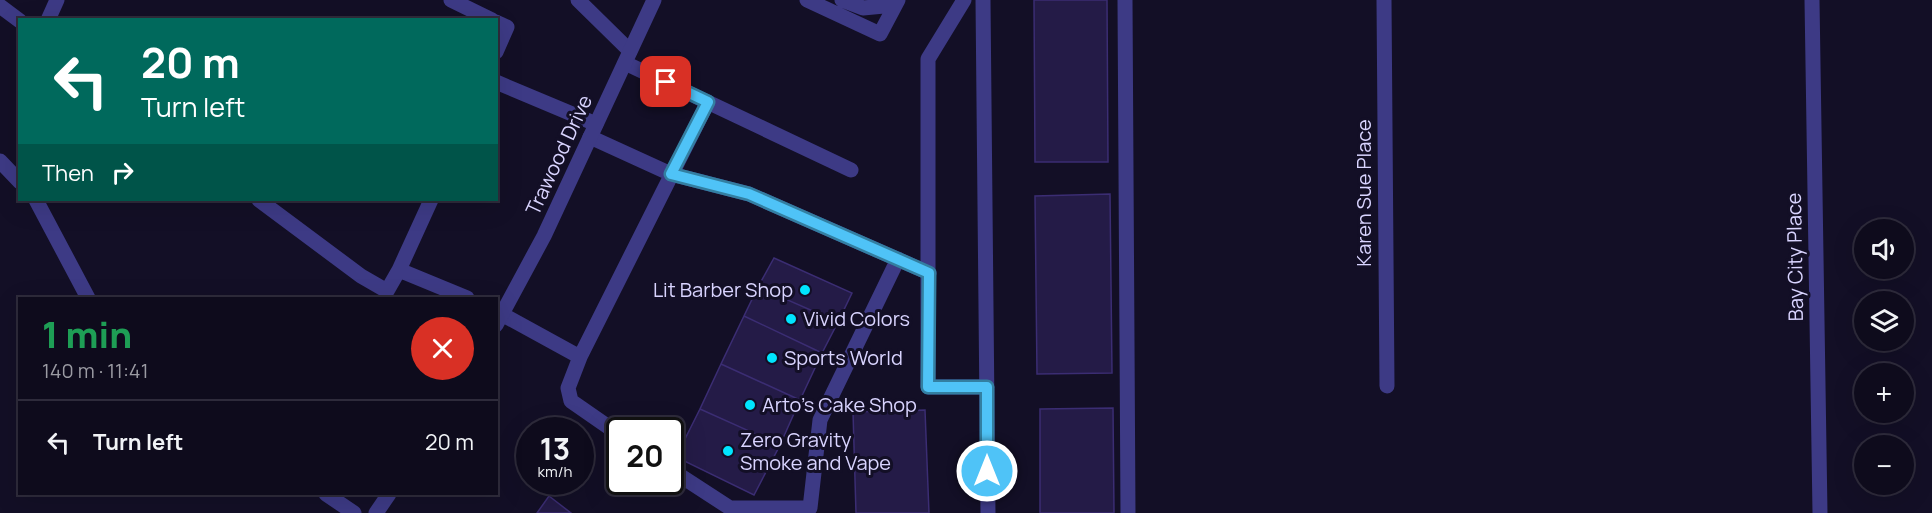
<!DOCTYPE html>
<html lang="en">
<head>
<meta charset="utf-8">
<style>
	:root { --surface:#0e0b1c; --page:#1c1929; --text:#f1f3f6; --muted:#9b9ba3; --line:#2e2b3b }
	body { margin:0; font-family:Manrope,sans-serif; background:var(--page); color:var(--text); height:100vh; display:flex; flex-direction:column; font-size:22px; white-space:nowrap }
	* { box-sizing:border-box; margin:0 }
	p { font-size:20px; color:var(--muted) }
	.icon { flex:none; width:33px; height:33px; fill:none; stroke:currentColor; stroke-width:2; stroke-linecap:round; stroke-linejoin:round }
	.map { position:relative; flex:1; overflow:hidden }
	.panel { position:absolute; left:18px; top:297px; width:480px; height:198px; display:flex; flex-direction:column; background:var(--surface); border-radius:0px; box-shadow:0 6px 24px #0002,0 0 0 2px var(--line) }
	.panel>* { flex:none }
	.guide { position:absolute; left:18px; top:18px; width:480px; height:183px; border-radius:0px; box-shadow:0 6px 24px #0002,0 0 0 2px var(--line); background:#00695c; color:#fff; overflow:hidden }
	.controls { position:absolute; left:1854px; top:219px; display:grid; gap:12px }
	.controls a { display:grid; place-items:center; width:60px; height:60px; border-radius:50%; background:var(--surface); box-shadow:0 6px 24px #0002,0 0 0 2px var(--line); font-size:30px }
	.speed { position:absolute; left:516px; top:417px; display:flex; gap:12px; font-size:30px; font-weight:700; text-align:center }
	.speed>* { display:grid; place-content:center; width:78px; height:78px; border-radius:50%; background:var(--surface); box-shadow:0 6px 24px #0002,0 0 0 2px var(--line); line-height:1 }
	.speed small { font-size:15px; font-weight:400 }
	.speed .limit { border:3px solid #111; border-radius:9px; background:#fff; color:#111 }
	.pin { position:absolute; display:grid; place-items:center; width:51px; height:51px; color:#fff; margin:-26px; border-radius:12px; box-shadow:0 3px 9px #0006 }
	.me { position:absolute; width:66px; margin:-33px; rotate:0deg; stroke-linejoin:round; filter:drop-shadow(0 0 4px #0008) }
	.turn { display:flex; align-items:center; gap:21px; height:126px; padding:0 24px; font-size:27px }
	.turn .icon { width:78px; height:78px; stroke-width:2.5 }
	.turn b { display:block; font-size:42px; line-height:51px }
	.then { display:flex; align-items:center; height:57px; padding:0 24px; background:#0003; gap:12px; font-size:22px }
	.round { display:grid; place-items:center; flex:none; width:63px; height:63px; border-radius:32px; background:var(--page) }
	.overview { display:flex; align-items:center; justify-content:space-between; height:102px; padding:0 24px }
	h1 { font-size:36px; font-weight:800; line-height:45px; color:#1e9e55 }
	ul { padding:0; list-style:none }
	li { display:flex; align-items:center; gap:18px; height:84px; padding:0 24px; border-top:2px solid var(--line) }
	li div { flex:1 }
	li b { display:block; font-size:22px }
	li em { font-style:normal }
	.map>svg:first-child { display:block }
	.building { fill:#241b47; stroke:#3b2d73; stroke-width:1.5 }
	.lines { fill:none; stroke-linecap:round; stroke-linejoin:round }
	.service { stroke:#3d3a85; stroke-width:15 }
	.minor { stroke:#3d3a85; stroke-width:15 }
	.tertiary { stroke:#3d3a85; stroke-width:15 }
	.route-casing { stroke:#337fa1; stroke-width:15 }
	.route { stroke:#4fc3f7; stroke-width:10 }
	.poi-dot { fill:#00e5ff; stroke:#130f26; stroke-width:2 }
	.labels { text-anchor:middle; stroke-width:6; stroke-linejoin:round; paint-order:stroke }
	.street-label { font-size:20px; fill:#d9d4ff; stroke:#130f26 }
	.poi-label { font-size:20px; fill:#d9d4ff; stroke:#130f26; text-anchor:start }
</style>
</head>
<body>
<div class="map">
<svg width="1932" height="513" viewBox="0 0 1932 513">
	<rect width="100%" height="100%" fill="#130f26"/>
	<path class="building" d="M1034 0H1107L1108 162H1035Z
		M1110 194 1112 373 1037 374 1035 196Z
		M774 258 852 293 838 322 758 287Z
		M758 287 838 322 822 353 744 316Z
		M744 316 822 353 800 400 721 364Z
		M721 364 800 400 780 445 700 409Z
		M1113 408 1114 513H1040V409Z
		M700 409 780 445 754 495 676 457Z
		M925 410 929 513H856L853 412Z
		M549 496 571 513H537Z"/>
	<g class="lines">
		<path class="service" d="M451 0 492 20
			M578 0 630 51
			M807 0 880 34 898 0
			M842 0 863 8 884 6 887 0
			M964 0 928 59V387H987
			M983 0 988 513
			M1125 0 1128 513
			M0 6 20 21
			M48 20 57 0
			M496 22 507 27 496 52
			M625 63 851 170
			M496 82 596 124
			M590 137 671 174 749 194 929 273
			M0 161 20 182
			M36 200 88 298
			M259 200 361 276 387 291 399 270 467 298
			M399 270 431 200
			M496 311 580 357 568 388 571 401 620 435
			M580 357 708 102
			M670 469 730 508H810L820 420 898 259
			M326 494 354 513"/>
		<path class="minor" d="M1384 0 1387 386
			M1812 0 1820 513"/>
		<path class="tertiary" d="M496 325 544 236 654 0
			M376 513 389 494"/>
	</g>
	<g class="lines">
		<defs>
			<path id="route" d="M666 82 708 102 671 174 749 194 929 273 928 387H987V471"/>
		</defs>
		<use href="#route" class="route-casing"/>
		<use href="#route" class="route"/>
	</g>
	<g class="poi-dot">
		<circle cx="805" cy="290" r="6"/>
		<circle cx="791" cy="319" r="6"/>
		<circle cx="772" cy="358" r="6"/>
		<circle cx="750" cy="405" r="6"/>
		<circle cx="728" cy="451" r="6"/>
	</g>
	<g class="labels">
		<g class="street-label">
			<text transform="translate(559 155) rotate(-65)" y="7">Trawood Drive</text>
			<text transform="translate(1364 193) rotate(-90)" y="7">Karen Sue Place</text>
			<text transform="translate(1795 257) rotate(-91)" y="7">Bay City Place</text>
		</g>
		<g class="poi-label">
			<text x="793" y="297" text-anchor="end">Lit Barber Shop</text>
			<text x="803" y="326">Vivid Colors</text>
			<text x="784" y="365">Sports World</text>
			<text x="762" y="412">Arto's Cake Shop</text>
			<text x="740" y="447">Zero Gravity<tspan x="740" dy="23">Smoke and Vape</tspan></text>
		</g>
	</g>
</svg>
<div class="controls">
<a><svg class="icon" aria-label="sound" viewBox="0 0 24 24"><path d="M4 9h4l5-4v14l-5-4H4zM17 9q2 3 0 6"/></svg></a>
<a><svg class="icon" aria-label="layers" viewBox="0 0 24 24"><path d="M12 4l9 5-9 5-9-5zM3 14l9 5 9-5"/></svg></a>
<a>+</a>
<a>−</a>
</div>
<div class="speed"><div>13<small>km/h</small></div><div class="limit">20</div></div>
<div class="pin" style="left:666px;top:82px;background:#d93025"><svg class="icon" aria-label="arrive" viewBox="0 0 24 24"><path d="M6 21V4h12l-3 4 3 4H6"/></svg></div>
<svg class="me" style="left:987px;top:471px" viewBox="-20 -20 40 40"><circle r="17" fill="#4fc3f7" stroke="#fff" stroke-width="3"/><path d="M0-11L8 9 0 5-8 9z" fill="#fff"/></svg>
<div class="guide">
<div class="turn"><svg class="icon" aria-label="left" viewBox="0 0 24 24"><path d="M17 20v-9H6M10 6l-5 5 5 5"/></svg><div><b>20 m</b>Turn left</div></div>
<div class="then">Then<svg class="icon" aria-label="right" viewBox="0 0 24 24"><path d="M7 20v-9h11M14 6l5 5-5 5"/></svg></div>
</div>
<section class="panel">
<div class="overview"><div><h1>1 min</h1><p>140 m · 11:41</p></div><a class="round" style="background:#d93025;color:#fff"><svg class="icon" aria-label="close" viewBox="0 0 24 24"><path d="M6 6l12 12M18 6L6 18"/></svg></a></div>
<ul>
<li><svg class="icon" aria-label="left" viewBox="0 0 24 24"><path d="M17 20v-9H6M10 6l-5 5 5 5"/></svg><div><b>Turn left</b></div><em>20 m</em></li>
</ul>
</section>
</div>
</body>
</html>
